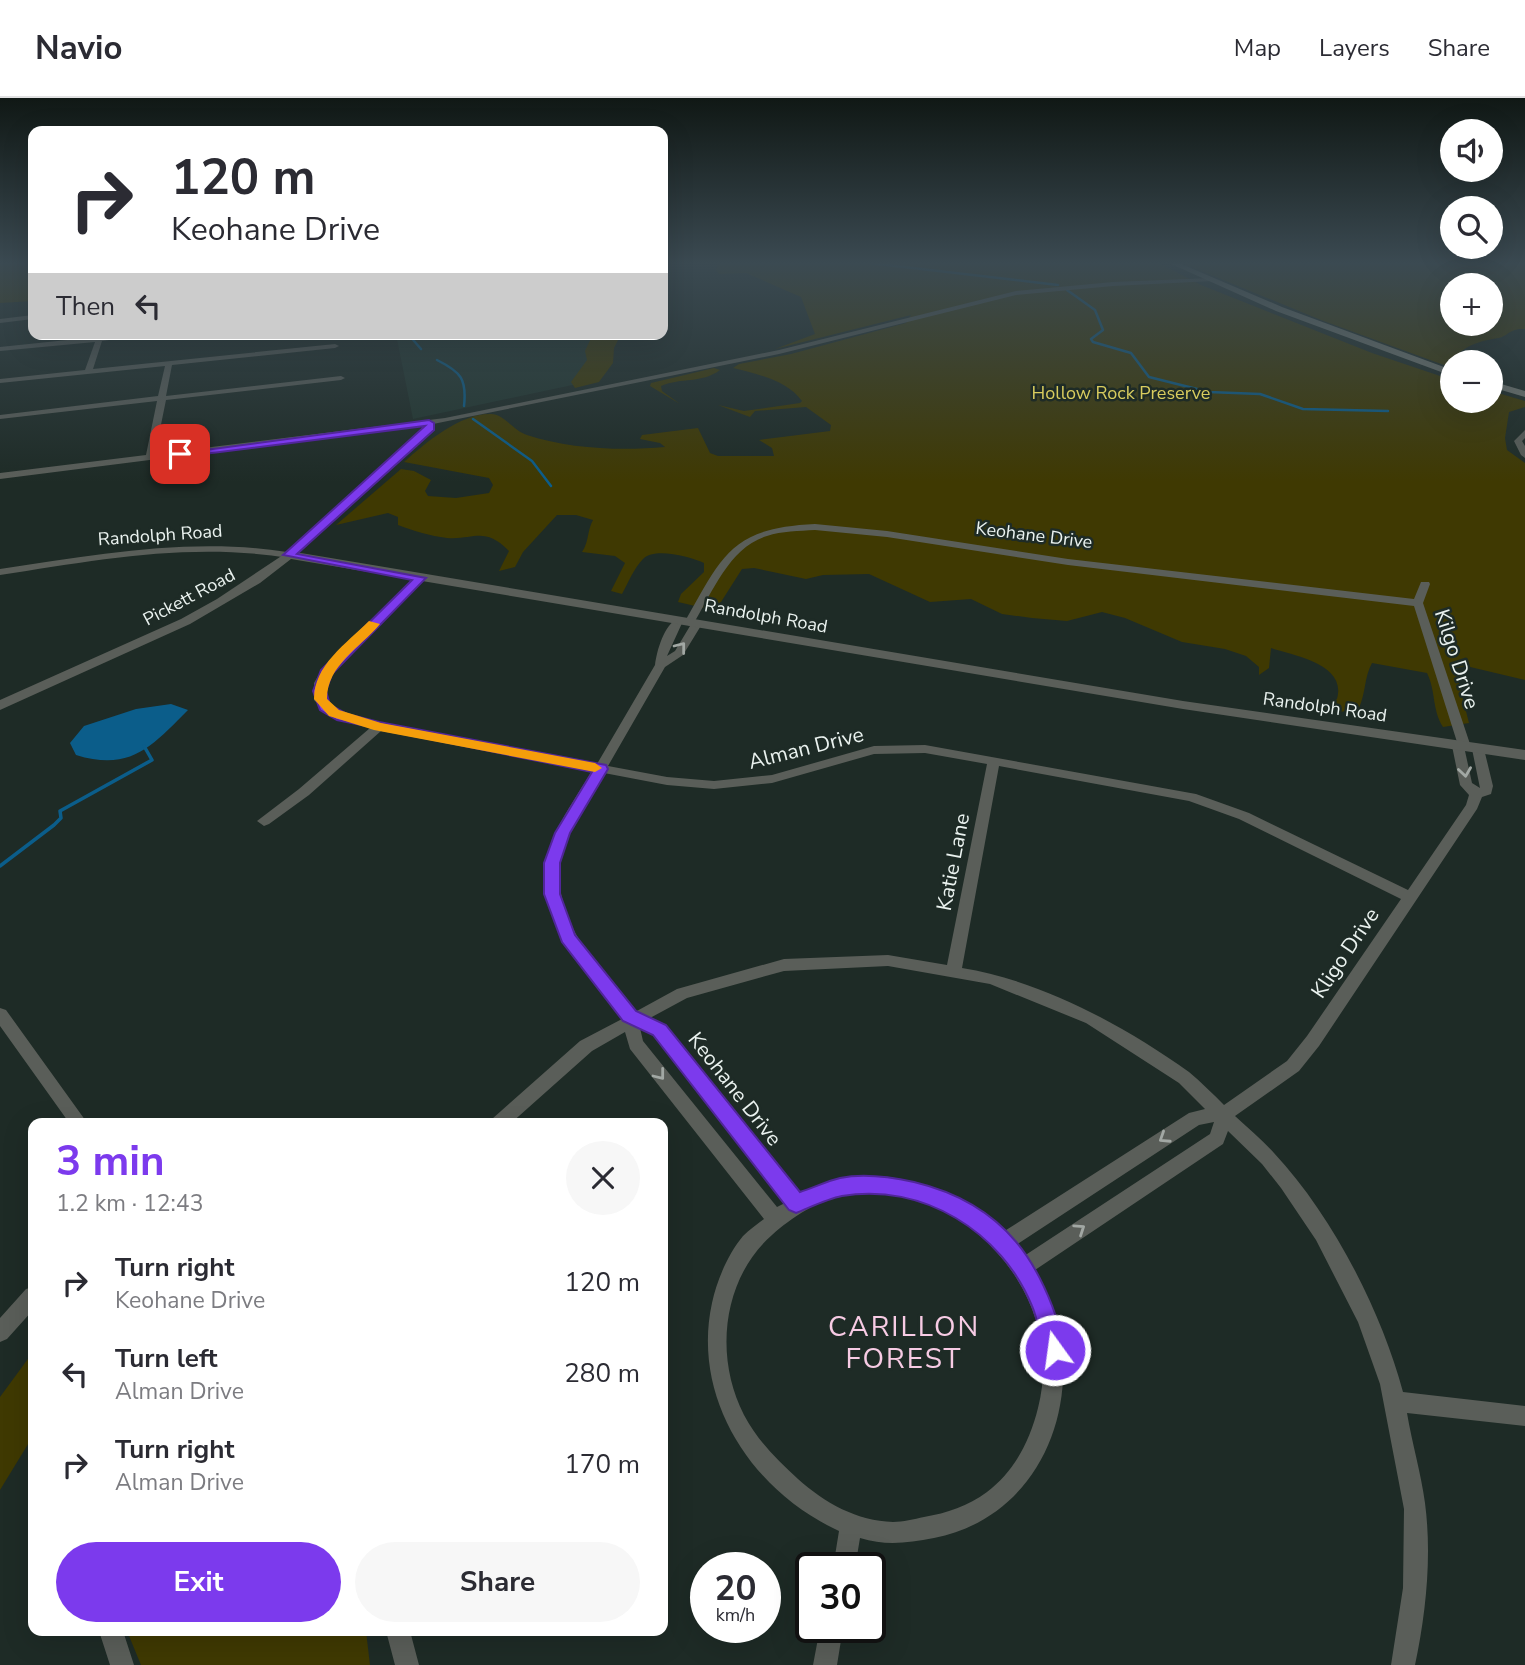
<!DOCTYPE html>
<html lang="en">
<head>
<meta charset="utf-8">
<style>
	:root { --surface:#fff; --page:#f7f7f7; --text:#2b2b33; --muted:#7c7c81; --line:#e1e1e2; --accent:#7c3aed }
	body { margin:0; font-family:"Nunito Sans",sans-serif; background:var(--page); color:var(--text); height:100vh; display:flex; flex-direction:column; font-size:26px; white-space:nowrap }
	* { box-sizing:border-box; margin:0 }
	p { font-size:23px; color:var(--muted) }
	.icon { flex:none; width:38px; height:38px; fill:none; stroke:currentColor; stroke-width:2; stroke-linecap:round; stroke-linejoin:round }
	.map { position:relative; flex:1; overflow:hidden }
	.panel { position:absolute; left:28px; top:1020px; width:640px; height:518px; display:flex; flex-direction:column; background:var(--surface); border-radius:14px; box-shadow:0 7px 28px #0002 }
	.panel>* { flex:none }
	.top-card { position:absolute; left:28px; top:28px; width:640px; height:214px; border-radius:14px; box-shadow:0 7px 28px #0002; background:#fff; color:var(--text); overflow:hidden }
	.tools { position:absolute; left:1440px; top:21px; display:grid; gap:14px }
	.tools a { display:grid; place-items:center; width:63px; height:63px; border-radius:50%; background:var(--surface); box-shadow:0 7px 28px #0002; font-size:35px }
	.speed { position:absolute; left:690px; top:1454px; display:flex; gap:14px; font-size:35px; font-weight:700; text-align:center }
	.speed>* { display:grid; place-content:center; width:91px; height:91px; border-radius:50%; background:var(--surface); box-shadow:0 7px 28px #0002; line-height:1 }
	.speed small { font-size:18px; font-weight:400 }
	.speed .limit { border:4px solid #111; border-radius:10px; background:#fff; color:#111 }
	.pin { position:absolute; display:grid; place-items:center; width:60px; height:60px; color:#fff; margin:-30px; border-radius:14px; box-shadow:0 4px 10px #0006 }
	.me { position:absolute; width:77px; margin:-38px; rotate:346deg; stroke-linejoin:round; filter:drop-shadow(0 0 5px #0008) }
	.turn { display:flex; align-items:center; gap:24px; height:147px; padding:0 28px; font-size:32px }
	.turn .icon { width:91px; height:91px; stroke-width:2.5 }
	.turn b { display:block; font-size:49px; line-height:60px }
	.then { display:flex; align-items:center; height:66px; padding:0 28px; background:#0003; gap:14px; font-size:26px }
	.round { display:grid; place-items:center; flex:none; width:74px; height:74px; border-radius:37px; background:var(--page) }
	.overview { display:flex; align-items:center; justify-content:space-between; height:119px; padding:0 28px }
	h1 { font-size:42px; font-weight:700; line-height:52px; color:var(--accent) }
	.cta { display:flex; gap:14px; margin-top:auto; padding:14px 28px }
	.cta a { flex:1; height:80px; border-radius:42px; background:var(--accent); color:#fff; font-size:28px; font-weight:700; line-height:80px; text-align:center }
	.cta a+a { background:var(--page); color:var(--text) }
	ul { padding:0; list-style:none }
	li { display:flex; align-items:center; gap:21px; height:91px; padding:0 28px }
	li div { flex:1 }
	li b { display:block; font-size:26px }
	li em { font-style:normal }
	header { display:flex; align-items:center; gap:42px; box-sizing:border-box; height:98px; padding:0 35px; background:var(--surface); border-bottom:2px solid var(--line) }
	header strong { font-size:33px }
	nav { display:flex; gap:38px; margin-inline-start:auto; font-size:24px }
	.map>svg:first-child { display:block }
	.built { fill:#22362f }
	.green { fill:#3f3902; fill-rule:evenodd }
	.water { fill:#0b5d8a }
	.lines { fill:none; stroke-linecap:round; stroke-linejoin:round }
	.stream-far1 { stroke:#0b5d8a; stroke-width:2.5 }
	.stream { stroke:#0b5d8a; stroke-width:3.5 }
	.minor { fill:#5a5e59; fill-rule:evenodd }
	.tertiary { fill:#5a5e59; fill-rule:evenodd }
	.secondary { fill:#777c75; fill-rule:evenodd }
	.oneway { stroke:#a2a8a4 }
	.route { fill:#7c3aed; stroke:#51269a; stroke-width:2 }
	.slow { fill:#f59e0b }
	.labels { text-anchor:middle; stroke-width:5; stroke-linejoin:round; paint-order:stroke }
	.far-park-label { font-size:18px; fill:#d8cc5e; stroke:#1e2b26 }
	.far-street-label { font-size:18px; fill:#eaf2ef; stroke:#1e2b26 }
	.street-label { font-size:21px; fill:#eaf2ef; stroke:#1e2b26 }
	.near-neighbourhood-label { font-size:28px; letter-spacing:2px; fill:#f7cbe4; stroke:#1e2b26 }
</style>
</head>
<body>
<header>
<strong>Navio</strong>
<nav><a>Map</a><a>Layers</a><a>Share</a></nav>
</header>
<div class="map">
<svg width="1525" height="1567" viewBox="0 0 1525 1567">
	<rect width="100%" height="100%" fill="#1e2b26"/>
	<path class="built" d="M396 236H602L582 285 413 321Z"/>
	<path class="green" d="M0 165H33V203L0 205Z
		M719 165H1159L1201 187 1372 255 1452 282V303H1491V293L1525 303V309L1509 314 1505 340 1507 352 1525 365V582L1466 568 1455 570 1469 625 1443 629C1432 612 1436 593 1427 575L1372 565C1364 580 1366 594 1359 610L1336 615 1317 612 1337 601C1347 566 1295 558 1271 550L1269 570 1259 577V569L1246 558 1225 551 1182 544 1125 520 1102 514 1067 523 1032 520 1002 516 971 501 930 504 869 476 823 477 806 481 754 470 742 471 721 504 708 511 678 504 681 496 704 474V465C690 459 655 449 643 461 634 470 628 485 622 496L611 493 625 465 615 458 582 454C589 444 587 433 593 422L576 417H557L523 454 515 469 499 473 509 453C484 428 475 442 447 440 430 438 414 433 398 427V419L388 415 336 427 401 371 414 373 431 382 425 393 428 398 456 400 489 395 493 387 489 380 404 364C425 345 461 315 491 316 504 316 514 333 527 337 569 351 622 353 665 349L660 345 640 341 642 337 698 330 710 355 718 358H774L772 350 759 342 830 333 831 327 806 309 755 313 750 319 718 307 744 313 800 305 802 303C787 282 757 276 733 270L739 266 791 256 906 225 911 217 775 251 815 236 801 199 746 175 719 176 716 172Z
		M1182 165H1525V231C1509 230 1509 238 1498 240 1483 243 1474 244 1460 254V264H1452V270L1321 222ZM1452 187H1491V226H1452Z
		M593 236H621L614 250 613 265 599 284 575 290 571 284 587 262 585 253Z
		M714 270 720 272C701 286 682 279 661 288L662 293 680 306 650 288 651 285Z
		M33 1254V1338L0 1392V1299Z
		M127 1533H366L370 1567H141Z"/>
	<path class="water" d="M171 606 188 612C152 648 131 674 76 657L70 645 84 628 136 611Z"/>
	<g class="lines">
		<path class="stream-far1" d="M870 165 1058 187
			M1067 192 1095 212 1103 232 1091 241 1093 244 1131 255 1149 279 1209 294 1260 296 1303 311 1388 313
			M408 236 421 251
			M437 262C461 274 467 281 464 308
			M473 321 532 363 551 388"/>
		<path class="stream" d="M0 768 54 727 61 720 60 713 152 662 144 648"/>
		<path class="minor" d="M1211 180 1213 183 1113 188 1016 197 779 256 433 326V332L289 460C190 444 98 462 0 477V471C96 457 190 439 287 454L426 329 425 327 0 381V375L146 357 157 303 0 321V317L158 298 165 268 0 285V281L85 272 95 244 0 253V249L96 239 97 236H105L104 238 153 236 102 243 93 271 335 246 339 248 335 250 172 267 166 298 341 278 345 280 341 282 166 302 155 356 445 320 779 252 1016 193 1113 184Z
			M33 217V221L0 225V221Z
			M1525 332V340L1522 343 1525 348V360L1521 357 1514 343Z
			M815 426 887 433 1068 461 1414 501 1421 484H1429L1430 486 1423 505 1471 649 1465 653 1472 685 1480 690 1472 651 1478 647 1484 651 1493 688 1491 696 1482 699 1477 711 1319 948 1299 973 1235 1018C1248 1030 1262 1042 1274 1055 1332 1117 1381 1212 1403 1294L1525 1308V1328L1407 1315C1412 1345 1421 1375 1425 1405 1432 1458 1426 1515 1415 1567H1391L1403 1490 1404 1411 1380 1286 1358 1224 1316 1142 1281 1090 1262 1066 1228 1033 1223 1046 1035 1172C1096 1271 1056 1416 934 1440 907 1445 886 1448 860 1440L855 1470H833L839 1433C753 1394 691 1301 712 1205 717 1182 728 1156 743 1138 749 1132 757 1126 764 1121L630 951 625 934 592 953 510 1026H490L492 1021 580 943 622 921C583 863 518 811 556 734 566 713 580 693 592 673L381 633 309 697 269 726 264 728 257 723 299 691 370 630 330 618 314 602V585L321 573 417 478 426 480 330 576 326 585V601L338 612 381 626 597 666 655 567C657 552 664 527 678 520L683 523 667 558 675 553 690 528 684 525C723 457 730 430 815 426ZM815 432 887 439 1068 467 1414 508 1457 644 1452 648 1460 687 1469 697 1466 707 1408 792 1249 715 1196 696 925 647 874 648 772 677 714 683 667 679 608 668 665 569 683 557 702 526 695 523C713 493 730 449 767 438 782 433 799 433 815 432ZM925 655 987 666 947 867 888 857 784 861 677 891 635 914C592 863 537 806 569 735 578 715 592 695 604 675L667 687 714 691 772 685 874 656ZM999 668 1189 703 1239 721 1401 801 1307 938 1287 963 1224 1007C1213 996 1201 984 1189 974 1123 927 1042 883 962 870ZM888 868 990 886 1086 925 1179 985 1205 1011 1189 1015 1003 1134C960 1096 901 1069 842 1081 828 1084 814 1092 801 1097L666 927 650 920 687 900 784 873ZM640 930 654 937 785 1105 777 1109 643 943ZM1214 1024 1210 1036 1024 1158 1016 1147 1199 1027ZM887 1095C902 1098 919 1099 933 1106 1009 1144 1060 1224 1038 1310 1030 1342 1015 1373 987 1394 968 1408 947 1415 924 1419 914 1421 903 1424 893 1424 857 1423 825 1405 798 1381 777 1362 758 1343 744 1317 714 1259 722 1181 772 1137 791 1120 819 1101 845 1097 859 1094 873 1096 887 1095Z
			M0 910 6 912 88 1026H70L0 928Z
			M33 1189V1212L7 1241 0 1244V1220L26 1191Z
			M820 1530H843L837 1567H813Z
			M99 1533H123L134 1567H110Z
			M386 1533H410L419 1567H395Z"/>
		<path class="tertiary" d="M289 453 1183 603 1525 652V662L1183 611 291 461 260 485 190 526 0 612V602L181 521 217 501Z"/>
		<path class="secondary" d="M1169 165H1179L1282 209 1452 272V278L1276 213Z
			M1491 283 1525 293V299L1491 289Z"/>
	</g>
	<defs><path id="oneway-chevron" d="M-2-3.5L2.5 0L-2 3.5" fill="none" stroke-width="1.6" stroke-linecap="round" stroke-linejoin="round" transform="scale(1.75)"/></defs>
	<g class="oneway">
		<use href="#oneway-chevron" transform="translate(681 549) rotate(-52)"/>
		<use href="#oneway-chevron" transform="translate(1465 674) rotate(82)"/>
		<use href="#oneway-chevron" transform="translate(660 977) rotate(52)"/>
		<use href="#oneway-chevron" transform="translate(1164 1040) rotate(147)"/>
		<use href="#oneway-chevron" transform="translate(1080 1131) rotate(-34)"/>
	</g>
	<linearGradient id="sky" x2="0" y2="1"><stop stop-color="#101815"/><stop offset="0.43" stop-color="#3b4a52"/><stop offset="1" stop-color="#3b4a52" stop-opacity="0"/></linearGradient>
	<rect width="1525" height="384" fill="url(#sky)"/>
	<path class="route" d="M429 322 434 325V332L297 456 426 480 332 576 326 593 330 607 347 616 379 624 606 667 608 671 570 735 560 765V796L575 837 636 913 666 927 800 1094C813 1090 827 1083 840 1080 865 1075 891 1079 914 1084 1006 1106 1044 1166 1066 1252L1063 1260 1055 1263 1047 1260C1040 1243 1039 1224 1032 1208 1002 1134 922 1084 842 1098 827 1101 811 1109 796 1115L789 1112 653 937 623 923 562 844 544 796V765L555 735 592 674 337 622 320 612 313 593 321 572 412 482 283 457 425 328 180 359 175 356Z"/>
	<path class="slow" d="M369 523 380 526C360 550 327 567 327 601L339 612 381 625 595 665 602 670 595 674 374 632 329 618 314 601C314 567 346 546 369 523Z"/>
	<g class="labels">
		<g class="far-park-label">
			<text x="1121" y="301">Hollow Rock Preserve</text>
		</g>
		<g class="far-street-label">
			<text transform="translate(160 437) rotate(-4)" y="6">Randolph Road</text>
			<text transform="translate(1034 437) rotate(7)" y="6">Keohane Drive</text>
			<text transform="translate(189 499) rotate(-28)" y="6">Pickett Road</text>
			<text transform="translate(766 518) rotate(10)" y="6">Randolph Road</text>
			<text transform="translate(1325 609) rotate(8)" y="6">Randolph Road</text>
		</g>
		<g class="street-label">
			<text transform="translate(1457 561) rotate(72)" y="7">Kilgo Drive</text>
			<text transform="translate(806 650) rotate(-14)" y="7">Alman Drive</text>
			<text transform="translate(953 764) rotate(-79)" y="7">Katie Lane</text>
			<text transform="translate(1345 855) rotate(-56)" y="7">Kligo Drive</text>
			<text transform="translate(735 991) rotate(52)" y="7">Keohane Drive</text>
		</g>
		<g class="near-neighbourhood-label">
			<text x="904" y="1238">CARILLON<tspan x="904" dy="32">FOREST</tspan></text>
		</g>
	</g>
</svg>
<div class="tools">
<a><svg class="icon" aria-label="sound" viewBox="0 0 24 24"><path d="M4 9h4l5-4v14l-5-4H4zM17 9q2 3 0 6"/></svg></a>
<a><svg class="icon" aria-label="search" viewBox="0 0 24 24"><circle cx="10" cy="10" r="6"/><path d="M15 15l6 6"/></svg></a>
<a>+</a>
<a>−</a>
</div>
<div class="speed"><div>20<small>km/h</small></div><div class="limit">30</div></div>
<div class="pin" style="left:180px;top:356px;background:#d93025"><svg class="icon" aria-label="arrive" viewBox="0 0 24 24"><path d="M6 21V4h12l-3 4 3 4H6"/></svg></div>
<svg class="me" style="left:1055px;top:1252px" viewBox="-20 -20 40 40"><circle r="17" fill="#7c3aed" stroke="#fff" stroke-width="3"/><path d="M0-11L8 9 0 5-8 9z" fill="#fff"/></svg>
<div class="top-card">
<div class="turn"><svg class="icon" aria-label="right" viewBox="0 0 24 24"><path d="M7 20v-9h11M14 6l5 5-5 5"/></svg><div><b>120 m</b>Keohane Drive</div></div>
<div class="then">Then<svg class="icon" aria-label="left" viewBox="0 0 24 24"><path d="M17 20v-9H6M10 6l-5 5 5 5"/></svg></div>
</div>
<section class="panel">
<div class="overview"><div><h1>3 min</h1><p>1.2 km · 12:43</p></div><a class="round"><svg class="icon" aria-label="close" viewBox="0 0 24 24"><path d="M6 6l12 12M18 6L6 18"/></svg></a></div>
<ul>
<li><svg class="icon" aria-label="right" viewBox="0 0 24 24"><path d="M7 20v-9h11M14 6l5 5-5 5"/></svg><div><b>Turn right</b><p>Keohane Drive</p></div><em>120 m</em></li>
<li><svg class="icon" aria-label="left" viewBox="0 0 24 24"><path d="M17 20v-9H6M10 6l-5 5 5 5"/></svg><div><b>Turn left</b><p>Alman Drive</p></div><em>280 m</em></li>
<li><svg class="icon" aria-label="right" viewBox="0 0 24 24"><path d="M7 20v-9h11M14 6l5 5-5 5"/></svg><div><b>Turn right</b><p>Alman Drive</p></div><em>170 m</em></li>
</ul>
<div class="cta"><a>Exit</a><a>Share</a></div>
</section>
</div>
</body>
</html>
